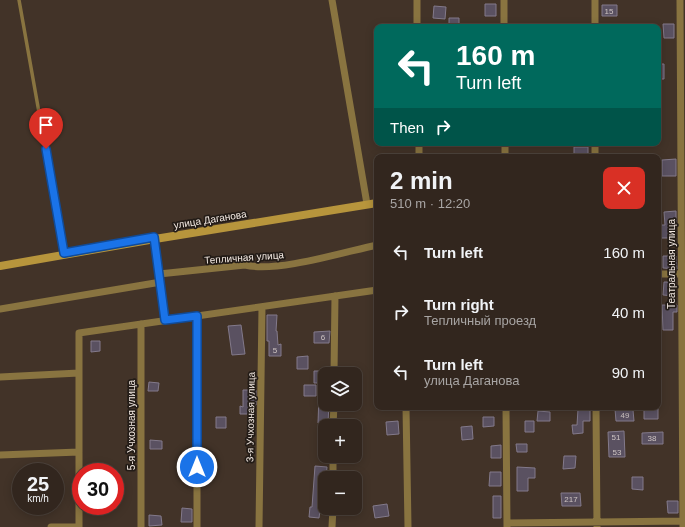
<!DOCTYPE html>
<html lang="en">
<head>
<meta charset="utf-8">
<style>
	:root { --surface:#32261e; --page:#3d322b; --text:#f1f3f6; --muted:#a8a5a4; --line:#4d433c }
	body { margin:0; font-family:Arial,sans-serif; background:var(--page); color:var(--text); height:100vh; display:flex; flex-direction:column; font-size:15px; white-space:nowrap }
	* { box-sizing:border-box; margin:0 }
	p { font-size:13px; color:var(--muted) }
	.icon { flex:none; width:22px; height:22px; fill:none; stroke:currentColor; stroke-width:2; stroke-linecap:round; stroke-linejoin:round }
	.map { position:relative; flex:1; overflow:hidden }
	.panel { position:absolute; left:374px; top:154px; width:287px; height:256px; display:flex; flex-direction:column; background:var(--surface); border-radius:8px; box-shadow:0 2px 10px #0003,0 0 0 1px var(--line) }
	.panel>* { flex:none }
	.top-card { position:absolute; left:374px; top:24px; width:287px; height:122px; border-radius:8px; box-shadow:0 2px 10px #0003,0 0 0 1px var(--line); background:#00695c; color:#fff; overflow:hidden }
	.buttons { position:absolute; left:318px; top:367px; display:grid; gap:8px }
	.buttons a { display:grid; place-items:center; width:44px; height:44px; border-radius:8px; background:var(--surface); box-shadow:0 2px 10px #0003,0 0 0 1px var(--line); font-size:20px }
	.speed { position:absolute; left:12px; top:463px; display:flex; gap:8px; font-size:20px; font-weight:700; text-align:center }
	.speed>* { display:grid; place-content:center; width:52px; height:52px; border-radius:50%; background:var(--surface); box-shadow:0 2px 10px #0003,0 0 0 1px var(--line); line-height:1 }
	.speed small { font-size:10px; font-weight:400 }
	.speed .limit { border:6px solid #d22; background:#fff; color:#111 }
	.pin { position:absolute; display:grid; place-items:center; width:34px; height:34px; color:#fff; margin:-41px -17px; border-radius:50% 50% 50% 0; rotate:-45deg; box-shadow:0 0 4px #0007 }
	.pin .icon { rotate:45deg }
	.me { position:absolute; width:44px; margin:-22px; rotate:0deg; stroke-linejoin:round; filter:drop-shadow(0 0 3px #0008) }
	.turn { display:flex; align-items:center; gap:14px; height:84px; padding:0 16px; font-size:18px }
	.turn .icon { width:52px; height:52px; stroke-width:2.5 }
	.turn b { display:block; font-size:28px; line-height:34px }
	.then { display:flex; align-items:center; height:38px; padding:0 16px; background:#0003; gap:8px; font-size:15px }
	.round { display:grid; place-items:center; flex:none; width:42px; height:42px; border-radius:8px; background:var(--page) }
	.overview { display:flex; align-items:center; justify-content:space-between; height:68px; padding:0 16px }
	h1 { font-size:24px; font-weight:800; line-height:30px }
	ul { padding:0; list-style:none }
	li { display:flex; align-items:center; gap:12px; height:60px; padding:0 16px }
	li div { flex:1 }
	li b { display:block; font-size:15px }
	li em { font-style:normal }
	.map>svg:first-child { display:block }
	.building { fill:#5a5161; stroke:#837a8b }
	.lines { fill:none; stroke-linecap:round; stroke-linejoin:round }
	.service { stroke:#897440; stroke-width:3.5 }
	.minor { stroke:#897440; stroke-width:7 }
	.secondary { stroke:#b7953c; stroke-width:8 }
	.route-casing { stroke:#114b97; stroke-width:10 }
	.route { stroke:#1a73e8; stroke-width:7 }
	.labels { text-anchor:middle; stroke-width:3.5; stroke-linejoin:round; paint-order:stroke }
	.number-label { font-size:8px; fill:#cec4c2 }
	.street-label { font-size:10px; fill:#f4eae3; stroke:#231c17 }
</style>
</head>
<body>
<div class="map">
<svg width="685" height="527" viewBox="0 0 685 527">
	<rect width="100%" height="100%" fill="#423328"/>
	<path class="building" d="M485 4H496V16H485Z
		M602 5H617V16H602Z
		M434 6 446 7 445 19 433 18Z
		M449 18H459V27H449Z
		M663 24H674V38H664Z
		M658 64H664V79H658Z
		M574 147H588V154H574Z
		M676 159V176H662V160Z
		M676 211V222L669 223V238H658V225H665L664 212Z
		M663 256H676L677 269 663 268Z
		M664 282H675V296L663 295Z
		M662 305H677V312H673V330H663Z
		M267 315H277L276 331H277L278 345 281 344V356H269V341H267Z
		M241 325 245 354 232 355 228 326Z
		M330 331 329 343H314V332Z
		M91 341H100V351L91 352Z
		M308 356V369H297V357Z
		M314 371H325V383H314Z
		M149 382 159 383 158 391H148Z
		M304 385H316V396H304Z
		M243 390H256V405H252L251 414H240V406L243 407Z
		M319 395 325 396V404H329L328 423H318Z
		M644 407H658V419H644Z
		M578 409H590V421H583V433L573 434 572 425H577Z
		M615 409 633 410 634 421H616Z
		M538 411 550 412V421H537Z
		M216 417H226V428H216Z
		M483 417H494V426L483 427Z
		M398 421 399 434 387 435 386 422Z
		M525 421H534V432H525Z
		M472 426 473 439 462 440 461 427Z
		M624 431 625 457H609L608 432Z
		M663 432V444H642V433Z
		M150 440 162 441V449H150Z
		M516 444H527V452H517Z
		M501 445V458H491V446Z
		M564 456H576L575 468 563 469Z
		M315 466 327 467 326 478 323 479 322 503H321L319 518 309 517 310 507H312Z
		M517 467 535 468V478H528V491H517Z
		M490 472H501V486H489Z
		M632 477H643V490L632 489Z
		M561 493H580L581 506H562Z
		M493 496H501V518H493Z
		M667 501H678V513H668Z
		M387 504 389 516 375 518 373 506Z
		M182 508 192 509V522H181Z
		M149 515 161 516 162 525 149 526Z"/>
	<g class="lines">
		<path class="service" d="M19 0 64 253"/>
		<path class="minor" d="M332 0 367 204
			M417 0V27
			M504 0V27
			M595 0V27
			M680 0 683 527
			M419 143V157
			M505 143V157
			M595 143V157
			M154 237 165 321
			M159 274 245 265C276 273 344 252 377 245
			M658 274H685
			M0 309 161 282
			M141 324V527
			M334 374 335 296
			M0 377 79 373
			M406 407 408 527
			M506 407 507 527
			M596 407 597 527
			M333 426 334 404
			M0 455 79 452
			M333 478V456
			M507 523 685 521
			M51 527H79
			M79 527V333L377 290
			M197 527V316
			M259 527 262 307
			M332 527 333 508"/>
		<path class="secondary" d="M0 266 155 239 377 203"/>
	</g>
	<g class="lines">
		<defs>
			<path id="route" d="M46 149 64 253 154 237 165 320 197 316V467"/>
		</defs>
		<use href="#route" class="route-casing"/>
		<use href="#route" class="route"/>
	</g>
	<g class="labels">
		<g class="number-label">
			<text x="609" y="14">15</text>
			<text x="323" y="340">6</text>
			<text x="275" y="353">5</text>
			<text x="625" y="418">49</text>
			<text x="616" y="440">51</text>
			<text x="652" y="441">38</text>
			<text x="617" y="455">53</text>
			<text x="571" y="502">217</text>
		</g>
		<g class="street-label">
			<text transform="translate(210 219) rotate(-9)" y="4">улица Даганова</text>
			<text transform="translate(244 257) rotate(-4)" y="4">Тепличная улица</text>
			<text transform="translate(671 264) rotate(-90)" y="4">Театральная улица</text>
			<text transform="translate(250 417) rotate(-89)" y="4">3-я Учхозная улица</text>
			<text transform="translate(131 425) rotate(-90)" y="4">5-я Учхозная улица</text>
		</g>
	</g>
</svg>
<div class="buttons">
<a><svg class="icon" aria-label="layers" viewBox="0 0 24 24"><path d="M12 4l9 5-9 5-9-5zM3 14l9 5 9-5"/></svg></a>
<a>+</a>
<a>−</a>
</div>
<div class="speed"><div>25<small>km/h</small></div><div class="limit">30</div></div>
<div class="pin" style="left:46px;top:149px;background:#d93025"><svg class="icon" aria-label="arrive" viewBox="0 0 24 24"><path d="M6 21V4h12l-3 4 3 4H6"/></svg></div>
<svg class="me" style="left:197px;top:467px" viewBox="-20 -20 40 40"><circle r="17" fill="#1a73e8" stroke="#fff" stroke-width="3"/><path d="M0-11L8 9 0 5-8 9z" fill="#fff"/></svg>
<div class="top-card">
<div class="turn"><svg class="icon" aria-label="left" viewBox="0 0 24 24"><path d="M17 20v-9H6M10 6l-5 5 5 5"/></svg><div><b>160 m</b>Turn left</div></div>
<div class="then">Then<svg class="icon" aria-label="right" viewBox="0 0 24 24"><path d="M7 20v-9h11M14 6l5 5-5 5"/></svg></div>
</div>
<section class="panel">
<div class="overview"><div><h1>2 min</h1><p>510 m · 12:20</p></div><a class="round" style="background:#d93025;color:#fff"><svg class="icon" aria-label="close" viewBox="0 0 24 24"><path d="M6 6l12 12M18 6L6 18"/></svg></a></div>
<ul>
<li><svg class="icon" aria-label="left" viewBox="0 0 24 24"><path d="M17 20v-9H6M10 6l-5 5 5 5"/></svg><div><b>Turn left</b></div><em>160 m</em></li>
<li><svg class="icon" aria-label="right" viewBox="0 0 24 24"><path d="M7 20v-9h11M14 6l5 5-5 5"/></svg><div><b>Turn right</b><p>Тепличный проезд</p></div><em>40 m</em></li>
<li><svg class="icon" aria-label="left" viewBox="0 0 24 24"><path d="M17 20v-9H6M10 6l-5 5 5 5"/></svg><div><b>Turn left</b><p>улица Даганова</p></div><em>90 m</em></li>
</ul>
</section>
</div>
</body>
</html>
